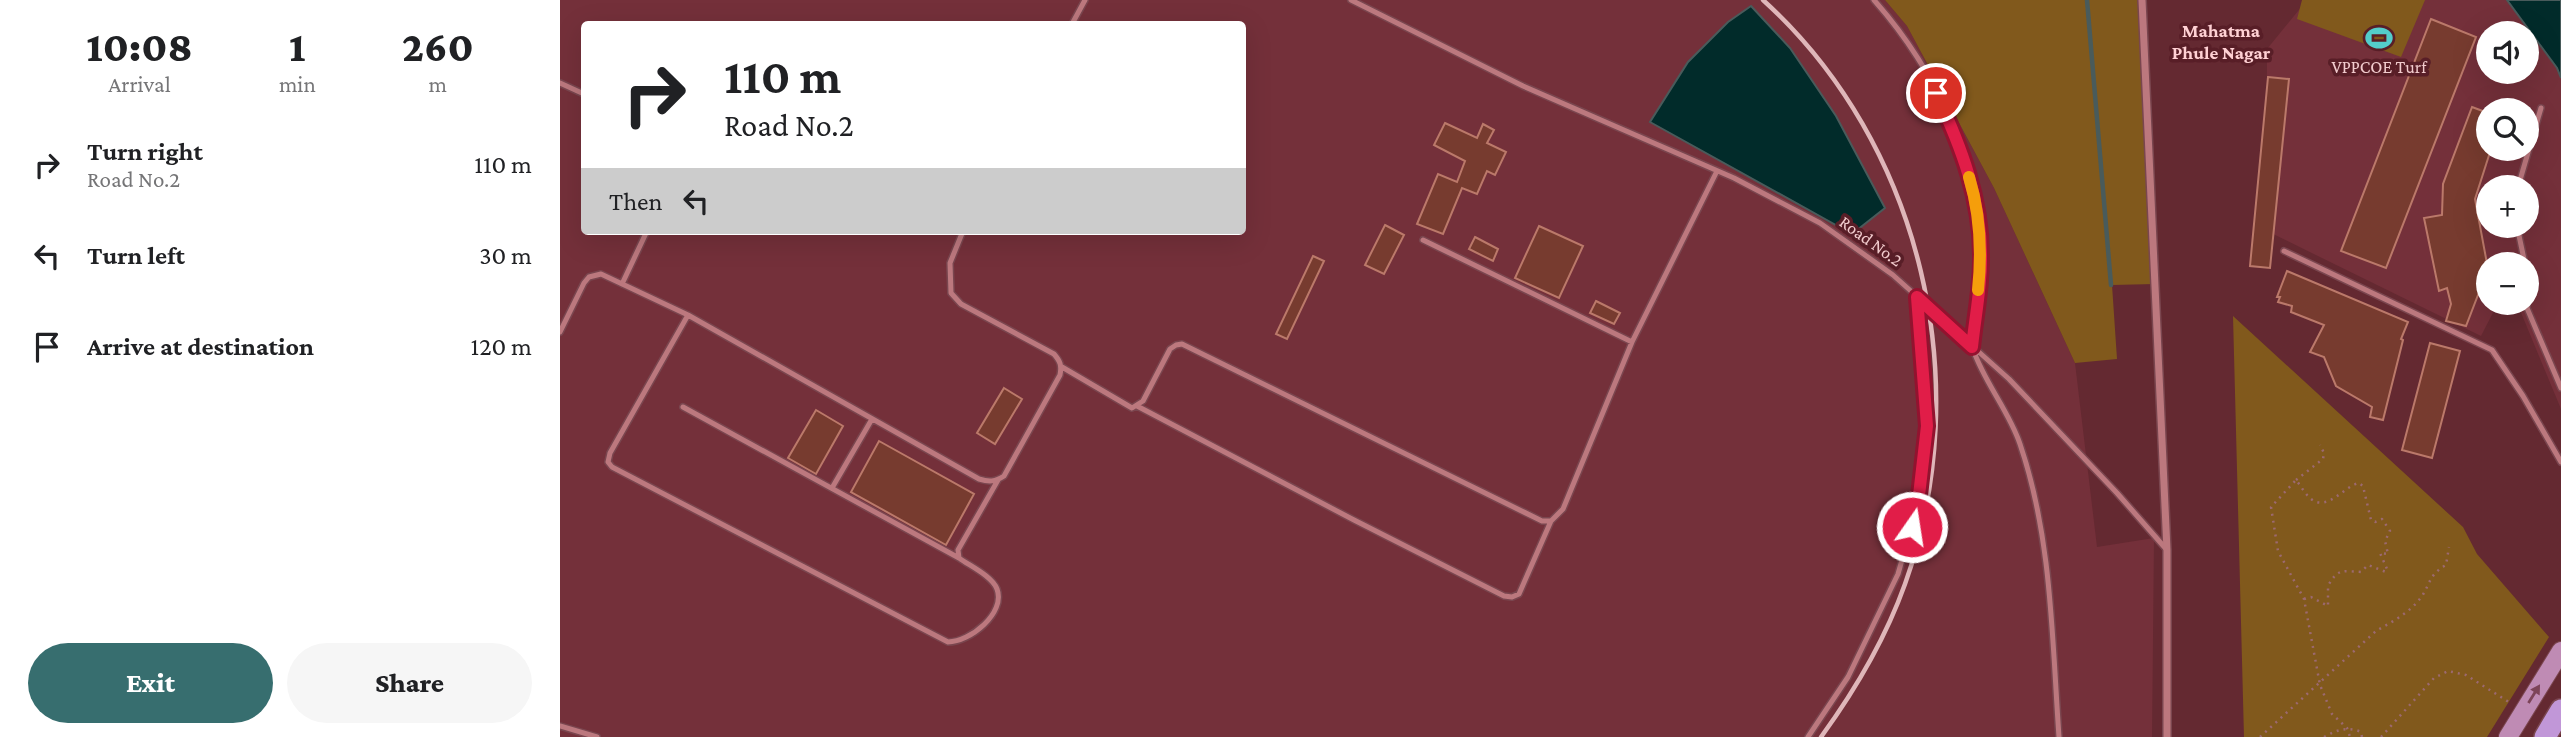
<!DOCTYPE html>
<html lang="en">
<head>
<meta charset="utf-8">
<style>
	:root { --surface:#fff; --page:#f6f6f6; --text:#202124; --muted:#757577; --accent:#376e6f }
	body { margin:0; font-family:"Crimson Pro",serif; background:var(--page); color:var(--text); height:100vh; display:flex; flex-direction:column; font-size:26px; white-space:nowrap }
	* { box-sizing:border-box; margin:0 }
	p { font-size:23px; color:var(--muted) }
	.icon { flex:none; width:38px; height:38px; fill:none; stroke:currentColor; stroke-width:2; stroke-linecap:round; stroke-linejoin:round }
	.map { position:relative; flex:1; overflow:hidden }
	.drawer { display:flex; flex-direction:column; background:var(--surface); width:560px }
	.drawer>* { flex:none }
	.hud { position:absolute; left:21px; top:21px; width:665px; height:214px; border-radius:7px; box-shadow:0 7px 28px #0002; background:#fff; color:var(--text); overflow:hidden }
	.controls { position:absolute; left:1916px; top:21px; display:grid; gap:14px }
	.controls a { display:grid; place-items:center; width:63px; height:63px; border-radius:50%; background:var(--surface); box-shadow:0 7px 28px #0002; font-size:35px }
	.pin { position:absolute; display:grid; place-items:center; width:60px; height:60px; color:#fff; margin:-30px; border:4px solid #fff; border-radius:50%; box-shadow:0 2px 7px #0007 }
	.me { position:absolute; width:77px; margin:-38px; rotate:13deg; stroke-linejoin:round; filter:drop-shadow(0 0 5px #0008) }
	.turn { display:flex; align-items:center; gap:24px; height:147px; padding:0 28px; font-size:32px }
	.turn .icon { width:91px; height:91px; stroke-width:2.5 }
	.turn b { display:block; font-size:49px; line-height:60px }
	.then { display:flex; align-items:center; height:66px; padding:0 28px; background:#0003; gap:14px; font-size:26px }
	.eta { display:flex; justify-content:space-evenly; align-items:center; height:119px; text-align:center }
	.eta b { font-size:42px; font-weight:800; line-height:49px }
	.button { display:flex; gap:14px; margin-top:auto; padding:14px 28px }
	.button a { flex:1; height:80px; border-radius:42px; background:var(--accent); color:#fff; font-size:28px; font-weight:800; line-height:80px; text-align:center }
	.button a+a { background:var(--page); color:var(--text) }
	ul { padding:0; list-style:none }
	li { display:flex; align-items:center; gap:21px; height:91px; padding:0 28px }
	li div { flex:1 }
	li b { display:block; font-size:26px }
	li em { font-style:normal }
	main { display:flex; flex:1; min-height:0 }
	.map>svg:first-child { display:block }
	.built { fill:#74303a; fill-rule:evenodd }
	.green { fill:#81591c }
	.water { fill:#012b2a; stroke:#495b5b; stroke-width:2 }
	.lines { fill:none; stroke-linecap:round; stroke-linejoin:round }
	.stream { stroke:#495b5b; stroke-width:4.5 }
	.building { fill:#773b2f; stroke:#bb796a; stroke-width:2 }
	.lane-casing { stroke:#7a464f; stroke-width:8 }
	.street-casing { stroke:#7a464f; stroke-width:10 }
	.primary-casing { stroke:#7a464f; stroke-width:20 }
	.highway-casing { stroke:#7a464f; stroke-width:24 }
	.path { stroke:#9c696f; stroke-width:2.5; stroke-dasharray:2 5; stroke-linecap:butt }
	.lane { stroke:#bc787e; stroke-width:5 }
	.street { stroke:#bc787e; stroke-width:7 }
	.primary { stroke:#bf8bb4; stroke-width:18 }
	.highway { stroke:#c197d8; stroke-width:21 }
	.rail { stroke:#dfb6b9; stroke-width:4.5 }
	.oneway { fill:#7c4458 }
	.route-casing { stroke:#92132f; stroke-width:18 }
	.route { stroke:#e11d48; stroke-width:12 }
	.slow { stroke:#f59e0b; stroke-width:12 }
	.labels { text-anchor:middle; stroke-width:7; stroke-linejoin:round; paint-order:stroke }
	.poi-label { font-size:18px; fill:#f2ccce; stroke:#581e27 }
	.street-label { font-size:18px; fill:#f2ccce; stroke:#581e27 }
	.neighbourhood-label { font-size:19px; font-weight:bold; fill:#ffd1d4; stroke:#581e27 }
</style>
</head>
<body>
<main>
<section class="drawer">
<div class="eta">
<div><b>10:08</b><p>Arrival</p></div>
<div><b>1</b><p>min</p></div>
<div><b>260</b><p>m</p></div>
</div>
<ul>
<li><svg class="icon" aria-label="right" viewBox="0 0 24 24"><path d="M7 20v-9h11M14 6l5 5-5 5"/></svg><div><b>Turn right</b><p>Road No.2</p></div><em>110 m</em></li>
<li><svg class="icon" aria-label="left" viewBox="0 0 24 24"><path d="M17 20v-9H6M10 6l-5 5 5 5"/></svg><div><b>Turn left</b></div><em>30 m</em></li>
<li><svg class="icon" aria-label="arrive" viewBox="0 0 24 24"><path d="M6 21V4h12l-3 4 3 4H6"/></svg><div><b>Arrive at destination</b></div><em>120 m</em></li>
</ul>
<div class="button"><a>Exit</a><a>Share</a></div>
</section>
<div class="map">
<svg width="2001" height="737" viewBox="0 0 2001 737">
	<rect width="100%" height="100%" fill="#642931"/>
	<path class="built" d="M0 0H1325L1347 26 1434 188 1515 363 1537 547 1594 538 1592 737H0ZM24 24H682V231H24Z
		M1747 0H1947L1997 68 2001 78V409L1957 303H1967V264H1928V303H1938L1921 336 1707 231V49ZM1928 33H1967V72H1928ZM1928 110H1967V149H1928ZM1928 187H1967V226H1928Z"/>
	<path class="green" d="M1325 0H1583L1595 284 1552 285 1557 359 1515 363 1434 188 1347 26Z
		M1742 0H1865L1841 57 1737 19Z
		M1673 316 1903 527 1917 554 1989 637 1927 737H1684Z"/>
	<path class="water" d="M1947 0H2001V78L1997 68Z
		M1191 6 1230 48 1276 116 1325 208 1292 234 1090 122 1128 62 1168 22Z"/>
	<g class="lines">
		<path class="stream" d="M1527 0 1551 285"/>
	</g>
	<path class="building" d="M1871 19 1916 37 1826 268 1781 251Z
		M1708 77 1729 79 1710 268 1690 266Z
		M1912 107 1928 113V149H1931L1915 199 1928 269 1906 326 1886 321 1891 304 1887 288 1879 291 1864 218 1882 215 1883 184Z
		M885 123 917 138 923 124 934 130 927 143 946 152 935 175 927 171 917 194 902 188 883 234 857 224 878 174 897 182 905 161 874 145Z
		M825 225 844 235 824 274 805 265Z
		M979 226 1023 246 999 298 955 278Z
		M915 237 938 249 933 261 909 249Z
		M753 256 764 261 727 339 716 334Z
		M1727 271 1848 322 1841 339 1843 340 1823 420 1810 417 1812 407 1776 386 1764 357 1750 352 1764 325 1731 312 1732 306 1718 302 1720 297H1717Z
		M1036 301 1060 313 1054 324 1030 313Z
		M1870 343 1900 351 1872 458 1842 450Z
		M444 388 462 399 435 444 417 433Z
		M256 410 283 426 256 474 228 458Z
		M319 441 414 494 386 545 291 492Z"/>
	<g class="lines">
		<defs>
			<path id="lane" d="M791 0 963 86 1174 178 1260 223 1333 275 1449 379 1557 493 1607 550
				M1314 0C1376 70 1421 165 1421 259 1421 280 1408 333 1413 349 1424 382 1449 411 1460 444 1492 538 1492 639 1499 737
				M512 24 525 0
				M0 83 24 94
				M1958 187 1981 108
				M1957 226 1965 264
				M863 240 1072 342
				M1724 251 1932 350 1963 396 2001 462
				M1967 271V286
				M62 284 87 231
				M1967 303V308L2001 388
				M128 315 50 453 48 462 52 467 388 642C410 642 446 613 437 589 432 576 410 566 399 558L398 550 438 480
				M0 332 24 283 29 277 41 274 128 315 419 479C429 482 435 482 444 476L500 375C502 365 500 361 494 354L401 304 391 293 390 263 403 231
				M502 367 572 408 583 401 610 349 616 345 622 344 982 521H991L1003 509 1072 342 1157 171
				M577 406 794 520 944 596 952 597 959 594 991 521
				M123 407 399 558
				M272 488 312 419
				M0 726 37 737
				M1248 737 1288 677 1338 574 1358 504 1367 427 1357 297"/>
			<path id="street" d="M1582 0 1607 550V737"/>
			<path id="primary" d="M1948 737 2001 651"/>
			<path id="highway" d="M1985 737 2001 710"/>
		</defs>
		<use href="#lane" class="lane-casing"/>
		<use href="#street" class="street-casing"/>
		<use href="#primary" class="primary-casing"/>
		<use href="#highway" class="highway-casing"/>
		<path class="path" d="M1736 480 1763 459 1764 453 1760 445
			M1744 599 1751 597 1768 606V586C1778 568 1782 571 1801 572L1808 565 1826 572 1827 569 1820 553 1828 554 1825 541 1830 531 1822 519 1815 522 1811 520 1803 486 1799 483C1784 486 1768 512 1751 499 1745 494 1741 486 1736 480L1711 507 1718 551 1744 599 1760 685 1772 714 1787 728 1790 737
			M1700 737 1816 631C1832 622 1851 612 1862 596 1871 582 1869 575 1886 565L1889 547
			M1764 737C1776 730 1788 726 1801 732L1802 737
			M1821 737 1874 678 1888 671 1906 675 1952 704"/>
		<use href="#lane" class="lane"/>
		<use href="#street" class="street"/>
		<use href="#primary" class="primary"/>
		<use href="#highway" class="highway"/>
		<path class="rail" d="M1203 0C1362 144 1417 383 1345 584 1325 640 1296 689 1261 737"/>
	</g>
	<defs><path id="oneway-solid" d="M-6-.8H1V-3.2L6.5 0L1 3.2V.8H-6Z" transform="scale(1.75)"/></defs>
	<use class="oneway" href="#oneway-solid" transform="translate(1974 694) rotate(-58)"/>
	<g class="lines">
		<defs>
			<path id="route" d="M1352 527 1358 504 1367 426 1357 297 1412 347C1415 318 1421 289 1421 260 1422 200 1401 146 1376 93"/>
		</defs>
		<use href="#route" class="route-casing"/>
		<use href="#route" class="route"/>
		<path class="slow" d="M1409 177C1420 213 1422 252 1418 290"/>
	</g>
	<defs>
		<symbol id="stadium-bare" viewBox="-9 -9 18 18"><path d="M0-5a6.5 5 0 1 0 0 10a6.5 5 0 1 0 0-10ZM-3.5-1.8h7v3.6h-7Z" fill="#53cdcb" stroke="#581e27" stroke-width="2.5" paint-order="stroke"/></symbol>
	</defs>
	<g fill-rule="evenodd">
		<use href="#stadium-bare" x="1800" y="19" width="38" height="38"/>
	</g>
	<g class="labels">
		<g class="poi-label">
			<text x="1819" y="73">VPPCOE Turf</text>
		</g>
		<g class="street-label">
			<text transform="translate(1311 241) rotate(36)" y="6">Road No.2</text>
		</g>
		<g class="neighbourhood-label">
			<text x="1661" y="37">Mahatma<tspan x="1661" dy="22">Phule Nagar</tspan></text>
		</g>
	</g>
</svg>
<div class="controls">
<a><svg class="icon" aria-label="sound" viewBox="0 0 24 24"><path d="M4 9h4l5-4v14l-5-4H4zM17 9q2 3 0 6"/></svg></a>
<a><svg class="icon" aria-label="search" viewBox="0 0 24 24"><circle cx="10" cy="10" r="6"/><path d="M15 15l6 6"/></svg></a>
<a>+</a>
<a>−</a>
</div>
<div class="pin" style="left:1376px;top:93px;background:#d93025"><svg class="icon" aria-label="arrive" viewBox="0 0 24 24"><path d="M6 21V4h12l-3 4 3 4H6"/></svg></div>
<svg class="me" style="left:1352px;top:527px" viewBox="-20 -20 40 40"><circle r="17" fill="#e11d48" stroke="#fff" stroke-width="3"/><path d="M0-11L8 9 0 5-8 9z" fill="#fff"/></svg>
<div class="hud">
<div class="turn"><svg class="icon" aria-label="right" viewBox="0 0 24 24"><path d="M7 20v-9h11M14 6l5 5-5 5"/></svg><div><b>110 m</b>Road No.2</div></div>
<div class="then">Then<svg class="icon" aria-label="left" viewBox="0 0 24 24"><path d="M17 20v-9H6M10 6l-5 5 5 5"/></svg></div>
</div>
</div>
</main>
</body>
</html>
